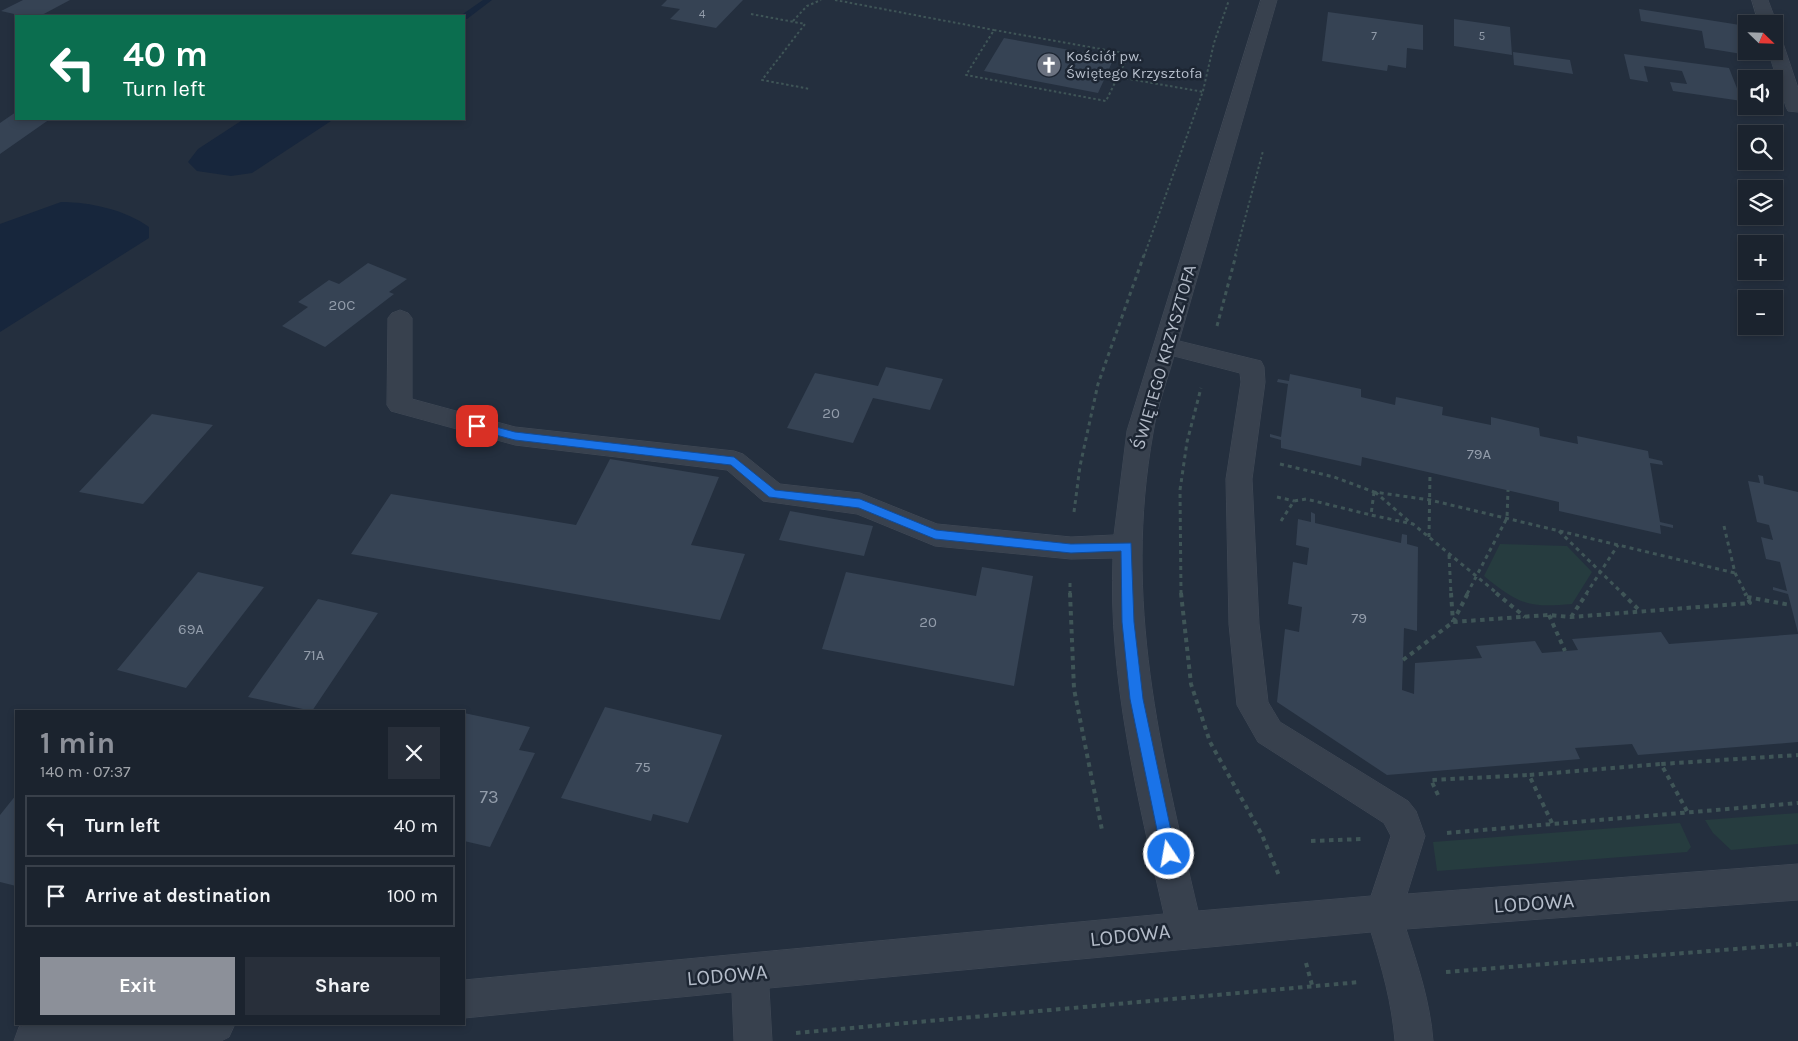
<!DOCTYPE html>
<html lang="en">
<head>
<meta charset="utf-8">
<style>
	:root { --surface:#1b232e; --page:#282f3a; --text:#f1f3f6; --muted:#a0a4aa; --line:#39404a; --accent:#8c9099 }
	body { margin:0; font-family:Karla,sans-serif; background:var(--page); color:var(--text); height:100vh; display:flex; flex-direction:column; font-size:19px; white-space:nowrap }
	* { box-sizing:border-box; margin:0 }
	p { font-size:16px; color:var(--muted) }
	.icon { flex:none; width:28px; height:28px; fill:none; stroke:currentColor; stroke-width:2; stroke-linecap:round; stroke-linejoin:round }
	.map { position:relative; flex:1; overflow:hidden }
	.panel { position:absolute; left:15px; top:710px; width:450px; height:315px; display:flex; flex-direction:column; background:var(--surface); border-radius:0px; box-shadow:0 2px 8px #0003,0 0 0 1px var(--line) }
	.panel>* { flex:none }
	.banner { position:absolute; left:15px; top:15px; width:450px; height:105px; border-radius:0px; box-shadow:0 2px 8px #0003,0 0 0 1px var(--line); background:#0b6e4f; color:#fff; overflow:hidden }
	.needle { width:32px; rotate:113deg }
	.fabs { position:absolute; left:1738px; top:15px; display:grid; gap:10px }
	.fabs a { display:grid; place-items:center; width:45px; height:45px; border-radius:0px; background:var(--surface); box-shadow:0 2px 8px #0003,0 0 0 1px var(--line); font-size:25px }
	.pin { position:absolute; display:grid; place-items:center; width:42px; height:42px; color:#fff; margin:-21px; border-radius:10px; box-shadow:0 2px 8px #0006 }
	.me { position:absolute; width:55px; margin:-28px; rotate:348deg; stroke-linejoin:round; filter:drop-shadow(0 0 4px #0008) }
	.turn { display:flex; align-items:center; gap:18px; height:105px; padding:0 25px; font-size:22px }
	.turn .icon { width:65px; height:65px; stroke-width:2.5 }
	.turn b { display:block; font-size:35px; line-height:42px }
	.round { display:grid; place-items:center; flex:none; width:52px; height:52px; border-radius:0px; background:var(--page) }
	.summary { display:flex; align-items:center; justify-content:space-between; height:85px; padding:0 25px }
	h1 { font-size:30px; font-weight:700; line-height:38px; color:var(--accent) }
	.action { display:flex; gap:10px; margin-top:auto; padding:10px 25px }
	.action a { flex:1; height:58px; border-radius:0px; background:var(--accent); color:#fff; font-size:20px; font-weight:700; line-height:58px; text-align:center }
	.action a+a { background:var(--page); color:var(--text) }
	ul { padding:0; list-style:none }
	li { display:flex; align-items:center; gap:15px; height:62px; margin:0 10px 8px; padding:0 15px; border:2px solid var(--line); border-radius:0px }
	li div { flex:1 }
	li b { display:block; font-size:19px }
	li em { font-style:normal }
	.map>svg:first-child { display:block }
	.green { fill:#263c3f }
	.water { fill:#17263c }
	.lines { fill:none; stroke-linecap:round; stroke-linejoin:round }
	.stream { fill:#17263c; fill-rule:evenodd }
	.building { fill:#364354 }
	.minor-casing { stroke:#414a57; stroke-width:1 }
	.path-far2 { stroke:#3f5557; stroke-width:2; stroke-dasharray:2.5 2.5; stroke-linecap:butt }
	.path-far1 { stroke:#3f5557; stroke-width:3; stroke-dasharray:4 4; stroke-linecap:butt }
	.path { stroke:#3f5557; stroke-width:4; stroke-dasharray:4.5 4.5; stroke-linecap:butt }
	.minor { fill:#38414e; fill-rule:evenodd }
	.route { fill:#1a73e8; stroke:#114b97 }
	.labels { text-anchor:middle; stroke-width:5; stroke-linejoin:round; paint-order:stroke }
	.far-number-label { font-size:12px; fill:#929caa }
	.far-poi-label { font-size:15px; fill:#b4bcc9; stroke:#1d2633; text-anchor:start }
	.number-label { font-size:15px; fill:#929caa }
	.street-label { font-size:18px; fill:#b4bcc9; stroke:#1d2633 }
	.near-number-label { font-size:18px; fill:#929caa }
	.near-street-label { font-size:21px; fill:#b4bcc9; stroke:#1d2633 }
</style>
</head>
<body>
<div class="map">
<svg width="1798" height="1041" viewBox="0 0 1798 1041">
	<rect width="100%" height="100%" fill="#242f3e"/>
	<path class="green" d="M1500 544 1567 546 1592 572 1572 604C1528 608 1518 604 1484 576Z
		M1798 813V844L1731 850 1713 833 1705 820Z
		M1680 823 1691 847 1687 852 1437 871 1433 842Z"/>
	<path class="water" d="M244 119H334L252 173 231 176 197 171 188 162 198 149Z
		M61 202C90 202 126 210 149 227V238L0 332V224Z"/>
	<g class="lines">
		<path class="stream" d="M483 0H492L467 19H464V16H460Z"/>
	</g>
	<path class="building" d="M23 0H70L40 16H23L1 11Z
		M667 0H743L716 28 670 19 680 9 661 6Z
		M1639 9 1740 25 1748 55 1705 48 1702 31 1641 21Z
		M1328 12 1423 25V50L1407 48 1406 68 1388 65 1387 71 1322 61Z
		M1454 19 1510 27 1512 55 1454 46Z
		M1004 38 1114 58 1098 93 984 71Z
		M1513 52 1570 60 1573 74 1514 65Z
		M1624 54 1729 68 1742 101 1673 91 1670 82 1687 84 1682 71 1644 66 1648 82 1630 79Z
		M16 112V119H50L0 154V123Z
		M368 263 407 279 389 292 394 294 325 347 282 326 308 307 298 302 329 280 339 284Z
		M886 367 943 379 930 410 873 398 853 443 787 428 815 373 878 386Z
		M1290 374 1361 389V397L1395 405 1396 397 1443 407 1442 415 1491 425V417L1539 428 1540 436 1578 444 1577 436 1648 451 1649 458 1662 461 1663 465 1650 463 1660 522 1673 525V528L1660 525 1661 534 1559 511V502L1362 457 1361 466 1281 448V440L1270 437V434L1281 437 1288 384 1277 382 1278 379 1289 381Z
		M152 414 213 425 143 504 79 492Z
		M610 459 719 477 691 545 745 554 720 620 351 554 391 494 576 525Z
		M1758 475 1763 476 1764 484 1798 492V633L1788 594 1773 590V587L1787 591 1780 562 1766 559 1761 537 1773 540 1769 525 1757 522 1748 481 1760 483Z
		M790 511 873 526 864 556 779 540Z
		M1311 512 1315 514V523L1401 543 1402 534 1407 535V544L1418 547 1417 631 1404 628 1402 690 1414 694 1415 663 1482 658 1476 646 1535 641 1542 653 1578 650 1572 639 1661 632 1669 644 1798 634V742L1638 755 1632 744 1575 748 1580 759 1387 775 1277 702 1285 629 1299 632 1302 607 1288 604 1293 562 1307 565 1309 548 1296 545 1298 519 1311 522Z
		M982 567 1033 576 1014 686 822 649 846 572 976 596Z
		M198 572 264 587 186 688 117 670Z
		M318 599 378 613 312 711 248 697Z
		M605 707 722 735 688 823 653 814 651 821 561 798Z
		M464 713 530 727 519 750 535 753 490 847 464 841Z
		M16 795V886L0 882V815Z"/>
	<g class="lines">
		<defs>
			<path id="minor" d="M1261 0H1277L1179 341 1261 361 1264 367 1265 382 1252 479 1259 624 1268 702 1280 722 1408 801 1416 811 1425 836 1407 894 1798 864V900L1406 929C1418 966 1430 1002 1433 1041H1395C1392 1003 1382 968 1371 932L769 988 772 1041H734L732 992 464 1018V980L1164 914C1138 798 1108 678 1113 558L1071 559 935 546 857 514 763 501 727 470 515 445 391 411 387 405 388 318 392 313 400 310 408 313 412 318V399L515 427 734 451 743 454 780 484 860 493 937 524 1071 537 1114 535 1127 431ZM1174 356 1240 373 1241 382 1226 479 1229 624 1237 705 1258 742 1384 823 1391 836 1371 896 1198 911C1160 749 1123 601 1153 433 1157 407 1167 381 1174 356Z
				M1752 0H1768L1777 24 1774 28V24H1759Z
				M1774 38 1780 39 1783 43 1798 88V112L1788 111 1786 107 1768 51H1774Z
				M28 1024H235L229 1037 221 1041H14L19 1027Z"/>
		</defs>
		<use href="#minor" class="minor-casing"/>
		<path class="path-far2" d="M835 0 994 30
			M751 14 805 24 762 80 810 89
			M793 21 807 6 821 0
			M994 30 1129 54 1106 101 966 75Z
			M1106 75 1204 92
			M1144 256 1203 91 1214 43 1229 0
			M1235 256 1263 151"/>
		<path class="path-far1" d="M1217 326 1236 255
			M1280 464 1334 477 1374 492 1430 500 1735 573
			M1374 492 1371 515 1413 524 1498 594
			M1375 492 1412 524
			M1277 497 1294 501
			M1074 512 1080 466 1098 384 1144 255
			M1281 521 1294 501 1306 499 1371 515
			M1724 526 1735 573 1746 594
			M1559 531 1623 594
			M1429 537 1430 473
			M1449 555 1451 594
			M1070 583V594
			M1181 594 1180 490 1187 442 1201 388
			M1467 594 1507 518 1508 490
			M1586 594 1618 545"/>
		<path class="path" d="M1070 593 1074 689 1102 830
			M1181 593 1191 684 1210 742 1262 835 1280 878
			M1451 593 1453 622
			M1496 593 1525 617
			M1622 593 1640 611
			M1747 597 1790 605
			M1549 615 1565 651
			M1571 617 1587 593
			M1453 622 1468 593
			M1403 660 1453 622 1548 615 1571 617 1750 603 1745 593
			M1438 795 1431 780 1529 775
			M1687 811 1661 764 1798 755
			M1552 823 1529 775 1661 764
			M1447 833 1798 803
			M1311 841 1361 839
			M1306 963 1312 985
			M1446 972 1798 944
			M796 1033 1360 982"/>
		<use href="#minor" class="minor"/>
	</g>
	<path class="route" d="M477 422 515 432 734 457 775 490 860 499 936 530 1071 544 1131 543 1134 622 1143 699 1176 854 1174 859 1169 861 1164 859 1162 854 1130 699 1122 622 1121 551 1071 553 935 539 859 508 769 497 731 465 515 440 473 429 471 426Z"/>
	<defs>
		<symbol id="church-disc" viewBox="-11 -11 22 22"><circle r="9.5" fill="#6b7280" stroke="#1d2633"/><path d="M-1.2-6h2.4v3.5h3.3v2.4h-3.3V6h-2.4V-.1h-3.3v-2.4h3.3Z" fill="#fff"/></symbol>
	</defs>
	<g fill-rule="evenodd">
		<use href="#church-disc" x="1035" y="51" width="28" height="28"/>
	</g>
	<g class="labels">
		<g class="far-number-label">
			<text x="702" y="18">4</text>
			<text x="1374" y="40">7</text>
			<text x="1482" y="40">5</text>
		</g>
		<g class="far-poi-label">
			<text x="1066" y="61">Kościół pw.<tspan x="1066" dy="17">Świętego Krzysztofa</tspan></text>
		</g>
		<g class="number-label">
			<text x="342" y="310">20C</text>
			<text x="831" y="418">20</text>
			<text x="1479" y="459">79A</text>
			<text x="1359" y="623">79</text>
			<text x="928" y="627">20</text>
			<text x="191" y="634">69A</text>
			<text x="314" y="660">71A</text>
			<text x="643" y="772">75</text>
		</g>
		<g class="street-label">
			<text transform="translate(1164 357) rotate(-74)" y="6">ŚWIĘTEGO KRZYSZTOFA</text>
		</g>
		<g class="near-number-label">
			<text x="489" y="803">73</text>
		</g>
		<g class="near-street-label">
			<text transform="translate(1534 903) rotate(-4)" y="7">LODOWA</text>
			<text transform="translate(1130 935) rotate(-6)" y="7">LODOWA</text>
			<text transform="translate(727 975) rotate(-5)" y="7">LODOWA</text>
		</g>
	</g>
</svg>
<div class="fabs">
<a><svg class="needle" viewBox="-14 -14 28 28"><path d="M0-13l5 13h-10z" fill="#e53935"/><path d="M0 13l5-13h-10z" fill="#a0a4aa"/></svg></a>
<a><svg class="icon" aria-label="sound" viewBox="0 0 24 24"><path d="M4 9h4l5-4v14l-5-4H4zM17 9q2 3 0 6"/></svg></a>
<a><svg class="icon" aria-label="search" viewBox="0 0 24 24"><circle cx="10" cy="10" r="6"/><path d="M15 15l6 6"/></svg></a>
<a><svg class="icon" aria-label="layers" viewBox="0 0 24 24"><path d="M12 4l9 5-9 5-9-5zM3 14l9 5 9-5"/></svg></a>
<a>+</a>
<a>−</a>
</div>
<div class="pin" style="left:477px;top:426px;background:#d93025"><svg class="icon" aria-label="arrive" viewBox="0 0 24 24"><path d="M6 21V4h12l-3 4 3 4H6"/></svg></div>
<svg class="me" style="left:1169px;top:854px" viewBox="-20 -20 40 40"><circle r="17" fill="#1a73e8" stroke="#fff" stroke-width="3"/><path d="M0-11L8 9 0 5-8 9z" fill="#fff"/></svg>
<div class="banner">
<div class="turn"><svg class="icon" aria-label="left" viewBox="0 0 24 24"><path d="M17 20v-9H6M10 6l-5 5 5 5"/></svg><div><b>40 m</b>Turn left</div></div>
</div>
<section class="panel">
<div class="summary"><div><h1>1 min</h1><p>140 m · 07:37</p></div><a class="round"><svg class="icon" aria-label="close" viewBox="0 0 24 24"><path d="M6 6l12 12M18 6L6 18"/></svg></a></div>
<ul>
<li><svg class="icon" aria-label="left" viewBox="0 0 24 24"><path d="M17 20v-9H6M10 6l-5 5 5 5"/></svg><div><b>Turn left</b></div><em>40 m</em></li>
<li><svg class="icon" aria-label="arrive" viewBox="0 0 24 24"><path d="M6 21V4h12l-3 4 3 4H6"/></svg><div><b>Arrive at destination</b></div><em>100 m</em></li>
</ul>
<div class="action"><a>Exit</a><a>Share</a></div>
</section>
</div>
</body>
</html>
